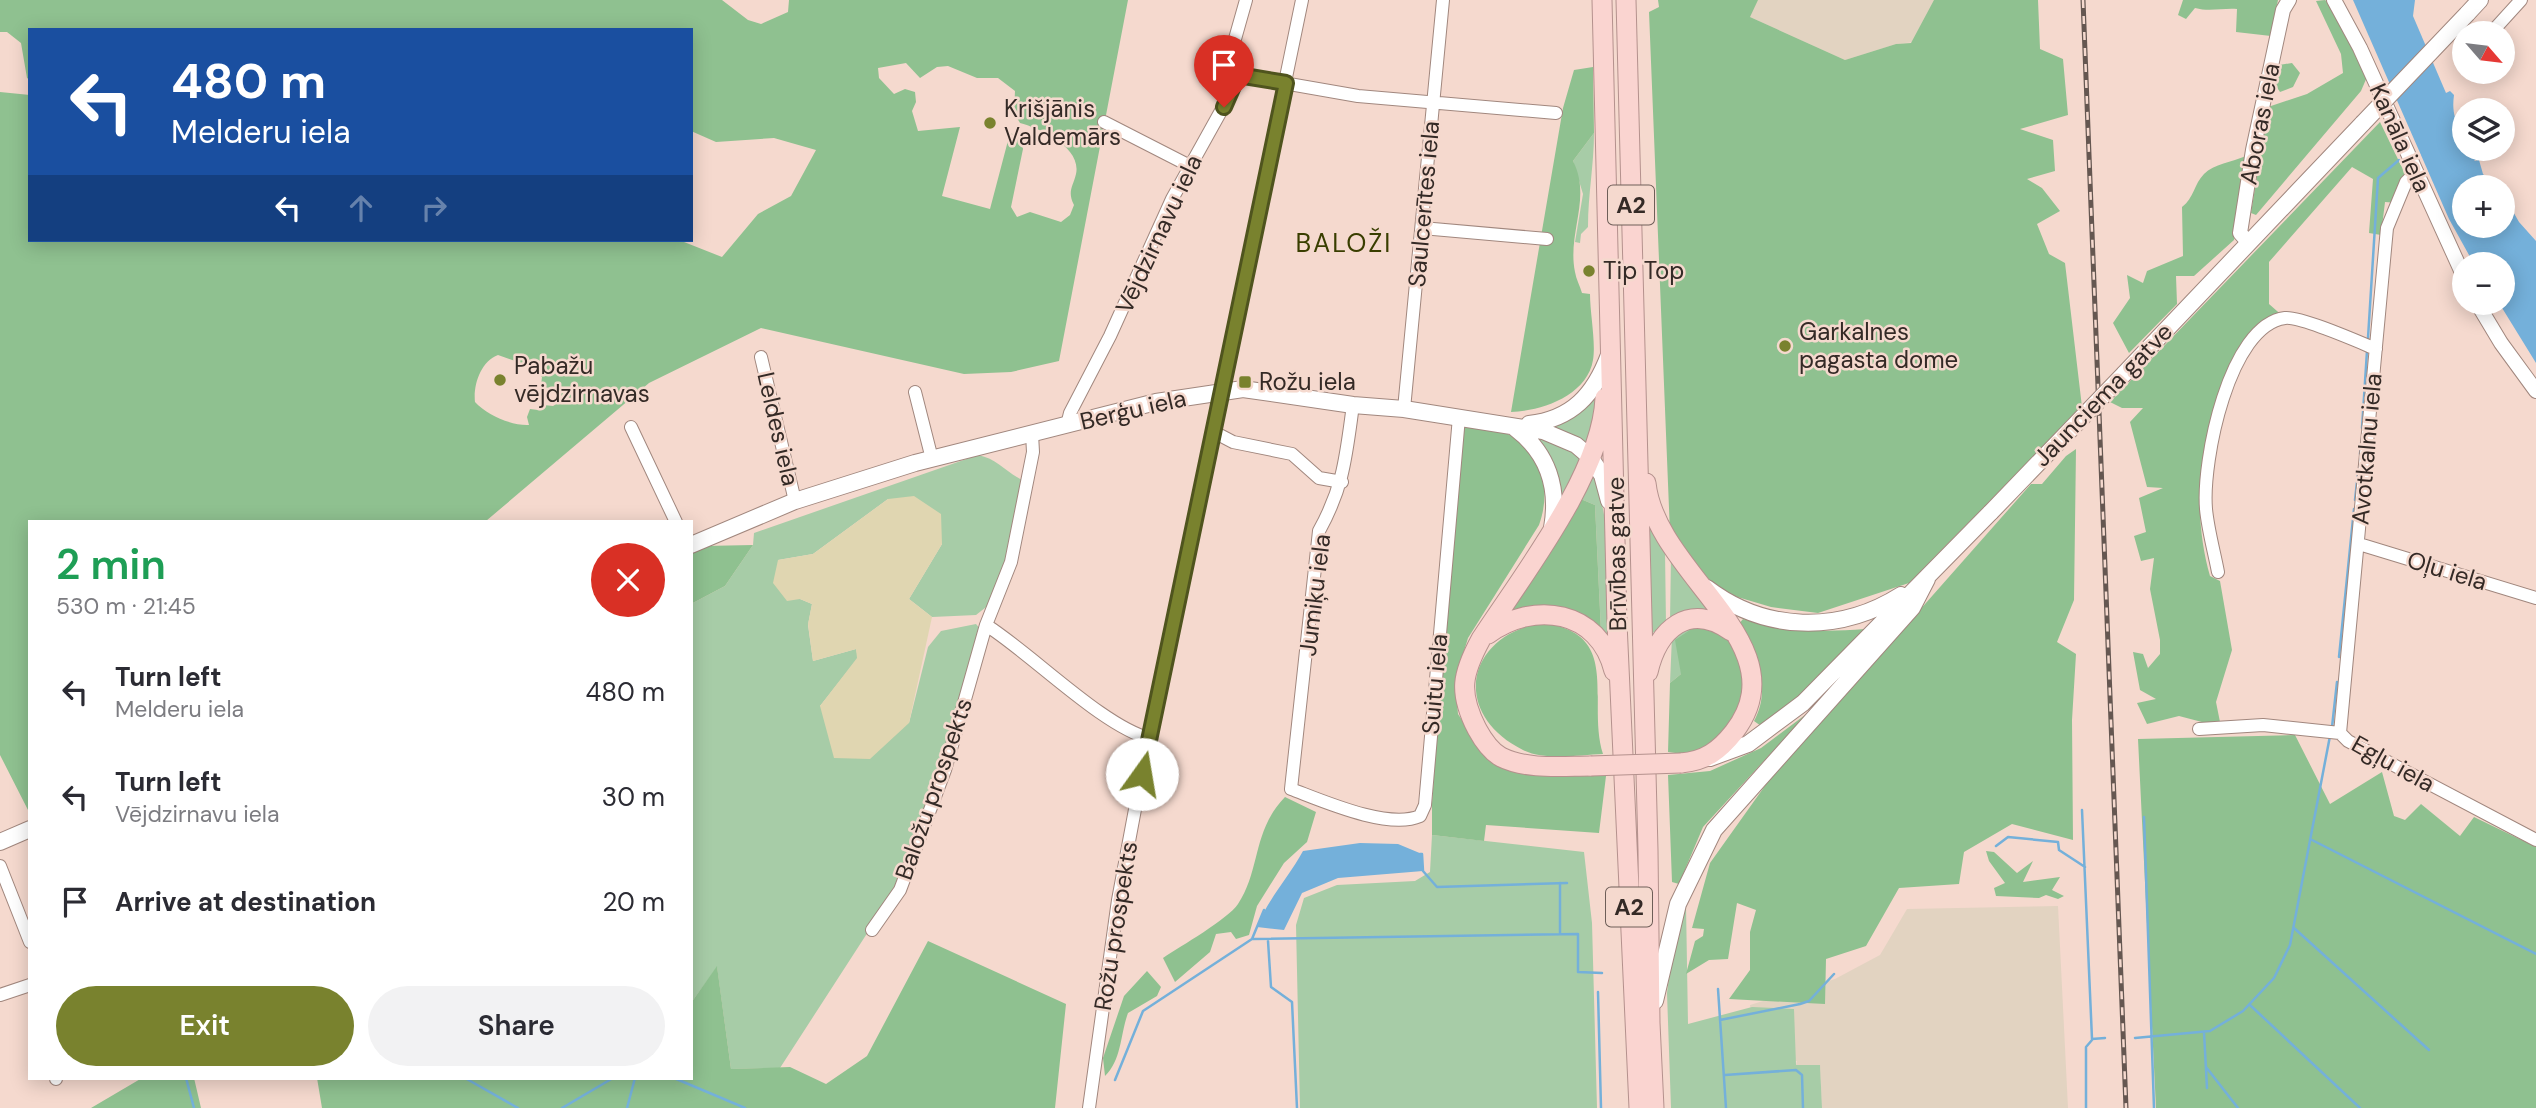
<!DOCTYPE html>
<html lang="en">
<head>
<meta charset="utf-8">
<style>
	:root { --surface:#fff; --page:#f2f2f3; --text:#2b2b33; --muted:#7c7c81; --accent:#79822e }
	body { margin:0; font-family:"DM Sans",sans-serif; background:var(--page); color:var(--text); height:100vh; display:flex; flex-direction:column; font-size:26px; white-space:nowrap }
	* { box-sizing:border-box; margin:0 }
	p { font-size:23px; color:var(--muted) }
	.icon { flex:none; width:38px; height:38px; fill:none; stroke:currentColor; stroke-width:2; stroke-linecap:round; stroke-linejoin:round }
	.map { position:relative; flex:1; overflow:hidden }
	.drawer { position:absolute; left:28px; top:520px; width:665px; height:560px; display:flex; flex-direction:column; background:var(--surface); border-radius:0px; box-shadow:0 4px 18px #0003 }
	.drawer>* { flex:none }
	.top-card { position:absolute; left:28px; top:28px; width:665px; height:214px; border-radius:0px; box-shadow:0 4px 18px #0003; background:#1a4fa0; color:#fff; overflow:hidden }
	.needle { width:46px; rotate:118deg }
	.tools { position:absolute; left:2452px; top:21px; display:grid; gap:14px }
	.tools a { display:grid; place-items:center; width:63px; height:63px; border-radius:50%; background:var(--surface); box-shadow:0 4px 18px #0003; font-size:35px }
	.pin { position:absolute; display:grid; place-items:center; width:60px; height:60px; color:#fff; margin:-72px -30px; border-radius:50% 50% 50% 0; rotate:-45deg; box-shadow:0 0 7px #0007 }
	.pin .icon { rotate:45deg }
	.me { position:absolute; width:77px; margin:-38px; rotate:13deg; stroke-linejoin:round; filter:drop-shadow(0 0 5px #0008) }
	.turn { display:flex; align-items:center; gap:24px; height:147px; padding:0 28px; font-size:32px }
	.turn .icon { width:91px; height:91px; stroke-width:2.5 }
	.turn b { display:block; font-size:49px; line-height:60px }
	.lanes { display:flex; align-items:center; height:66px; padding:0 28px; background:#0003; justify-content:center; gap:35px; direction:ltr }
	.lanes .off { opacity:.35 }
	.round { display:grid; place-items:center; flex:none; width:74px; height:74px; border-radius:37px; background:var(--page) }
	.summary { display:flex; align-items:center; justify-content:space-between; height:119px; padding:0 28px }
	h1 { font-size:42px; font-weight:600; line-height:52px; color:#1e9e55 }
	.cta { display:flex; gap:14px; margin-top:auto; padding:14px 28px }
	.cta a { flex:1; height:80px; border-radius:42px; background:var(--accent); color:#fff; font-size:28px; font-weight:600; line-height:80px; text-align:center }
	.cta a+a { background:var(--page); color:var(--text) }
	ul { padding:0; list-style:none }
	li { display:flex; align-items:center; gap:21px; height:105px; padding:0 28px }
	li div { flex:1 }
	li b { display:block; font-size:26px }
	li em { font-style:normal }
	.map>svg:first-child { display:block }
	.industrial { fill:#e2d3c1 }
	.green { fill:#a7cca7 }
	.forest { fill:#8fc190; fill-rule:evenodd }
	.sand { fill:#e0d6b1 }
	.water { fill:#74b0da }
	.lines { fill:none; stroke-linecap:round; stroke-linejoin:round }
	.stream { stroke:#74b0da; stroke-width:2.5 }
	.minor-casing { stroke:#a1877e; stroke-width:14 }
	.tertiary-casing { stroke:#a1877e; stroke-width:16 }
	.secondary-casing { stroke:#a1877e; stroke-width:18 }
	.trunk-casing { stroke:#b4918d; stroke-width:21 }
	.minor { stroke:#fff; stroke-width:12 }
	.tertiary { stroke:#fff; stroke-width:14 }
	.secondary { stroke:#fff; stroke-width:16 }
	.trunk { stroke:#fad4d0; stroke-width:19 }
	.rail-casing { stroke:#655751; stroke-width:5 }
	.rail { stroke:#f5d9ce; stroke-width:2.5; stroke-dasharray:8; stroke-linecap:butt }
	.secondary-bridge-casing { stroke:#a1877e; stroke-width:18; stroke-linecap:butt }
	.trunk-bridge-casing { stroke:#b4918d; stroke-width:21; stroke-linecap:butt }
	.secondary-bridge { stroke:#fff; stroke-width:16 }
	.trunk-bridge { stroke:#fad4d0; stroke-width:19 }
	.route-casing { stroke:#4f541e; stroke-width:18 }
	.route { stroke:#79822e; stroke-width:12 }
	.poi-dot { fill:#79822e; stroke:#f5d9ce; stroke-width:2.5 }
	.labels { text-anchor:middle; stroke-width:5; stroke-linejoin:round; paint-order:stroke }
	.shield { fill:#f5d9ce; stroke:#6e5e58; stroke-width:2 }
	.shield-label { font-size:23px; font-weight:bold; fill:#342a26 }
	.poi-label { font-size:24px; fill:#342a26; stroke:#f5d9ce; text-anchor:start }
	.street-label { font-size:24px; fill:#342a26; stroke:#f5d9ce }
	.neighbourhood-label { font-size:26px; letter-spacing:2px; fill:#393e00; stroke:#f5d9ce }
</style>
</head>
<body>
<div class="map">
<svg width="2536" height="1108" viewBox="0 0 2536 1108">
	<rect width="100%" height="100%" fill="#f5d9ce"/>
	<path class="industrial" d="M1739 0H1936L1914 42 1896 44 1845 60 1750 17Z
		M2058 906 2068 1108H1822L1820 1065H1796L1797 1061 1757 1063 1750 1005 1835 979 1880 955 1907 909Z"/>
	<path class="green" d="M1594 133C1594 165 1588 194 1588 227L1581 234 1580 243 1575 242 1583 194 1573 161Z
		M1596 393 1601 396 1590 450 1553 430 1552 424Z
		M1539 435 1586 458 1561 506 1558 479 1535 439Z
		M978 455C998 459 1005 472 1024 481L1003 576 990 604 976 615 932 617 909 599 942 544 888 499 813 554 778 560 800 599 812 604 808 625 813 661 856 649 858 658 820 706 909 723 928 647 941 631 976 624 981 630 961 709 899 884 780 1068 731 1069 717 967 691 1003V604L725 586 753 545 754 533Z
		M1591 467C1613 525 1610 581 1610 641L1601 632 1595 505 1576 497Z
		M1649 526 1655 527 1665 551 1666 625 1651 634Z
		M1671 556 1719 618 1670 622Z
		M1699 624 1681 674 1670 683 1672 636Z
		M1432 835 1584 852 1592 923 1597 1108H1300L1296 925 1304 898 1337 885 1415 881 1430 872Z
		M1686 905 1688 1024 1752 1007 1794 1009 1796 1065H1820L1822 1108H1671L1667 993 1671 961Z"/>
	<path class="forest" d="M0 0H722L748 20 761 24 788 12 789 0H1128L1059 361 1011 372 964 374 761 328 649 383 486 521 30 522 28 810 0 755V92L30 95V240H679L722 257 758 214 791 196 816 150 774 138 716 142 691 131V30H30V80L27 78 21 43 7 32H0ZM906 63 920 78 937 67 948 66 977 78H998L1015 91 1014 113 1020 123C1039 128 1082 147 1076 174 1073 187 1067 191 1074 205L1070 215 1061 222 1030 212 1017 217 1011 207 1023 149 1021 137 1010 133 990 209 942 196 960 127 918 131 912 111 916 102 915 92 905 89 894 94 879 78 878 68ZM498 355 529 366 542 377 541 386 549 388 561 401 553 406 544 405 538 410 530 409 527 417 529 425C512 426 487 415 475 402 473 385 481 361 498 355Z
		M1658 0H1758L1750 17 1845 60 1896 44 1911 43 1934 0H2038L2040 49 2063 59 2068 115 2020 129 2053 140 2055 171 2027 179 2042 188 2060 211 2037 224 2049 254 2065 263 2082 407 1909 583 1818 613 1771 607 1734 596 1697 572 1670 533 1649 12 1659 7Z
		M2183 0H2278L2271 36 2236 32 2237 9C2222 8 2209 12 2195 8L2186 19 2178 15Z
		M2325 0 2331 5 2367 77 2361 91 2256 215 2251 213 2268 107 2307 94 2343 73 2341 54 2316 1Z
		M2292 63 2300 73 2293 87 2280 92 2274 83 2279 65Z
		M1593 67 1594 133 1573 161C1592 198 1567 233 1575 272 1576 279 1580 286 1582 293L1590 294C1590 313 1596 343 1593 360 1587 396 1541 411 1511 412L1563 108 1574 70Z
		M2380 122 2410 184 2398 203 2385 202 2381 235 2369 233 2373 179 2352 167 2269 262V304L2285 318 2263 322C2248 347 2227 374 2217 401 2197 456 2194 520 2210 576L2220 581 2232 650 2216 702 2221 727 2179 716 2147 724 2137 703 2156 699 2140 690 2133 652 2143 654 2148 668 2160 654V640L2150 589 2154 558 2141 561 2134 536 2146 532 2139 498 2163 488 2147 487 2130 422 2143 408H2122L2110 402Z
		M2246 156 2234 240 2194 276H2176L2177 304 2129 353 2113 323 2130 298 2127 275 2143 283 2147 271 2183 256 2182 207C2194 198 2194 184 2204 174 2214 164 2232 162 2246 156Z
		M1460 424C1472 426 1486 426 1498 430 1541 445 1553 486 1539 525L1468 638 1455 681 1458 714 1479 746 1569 774 1606 776 1599 833 1486 825 1484 841 1432 835V803Z
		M2076 449 2074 600 2057 642 2076 654 2072 720 2073 840 2012 824 1964 852 1959 884 1899 888 1866 946 1826 959 1825 1004 1729 999 1750 970V932L1756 910 1737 903 1728 959 1709 960 1686 974 1695 941 1703 936 1704 929 1692 928 1710 863 1767 783 2031 484H2042L2066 456Z
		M1576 497 1595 505 1601 632 1514 612 1509 608Z
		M753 545 725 586 691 604V552L704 546Z
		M1743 619C1783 632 1824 632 1865 629L1830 673 1761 726 1754 721C1773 686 1754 656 1738 625Z
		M1541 623C1624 632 1586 701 1603 754 1579 755 1545 761 1523 750 1451 714 1465 637 1541 623Z
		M1699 624 1734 642 1745 664 1739 718 1697 756 1668 752 1670 683 1681 674 1675 640Z
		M1809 712 1703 827 1679 884 1672 882 1668 775 1710 771 1761 748Z
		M2295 735 2330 804 2382 772 2394 816 2405 820 2421 804 2460 836 2474 817 2536 847V1108H2156L2138 739Z
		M1285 797 1316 812 1307 842 1284 863 1257 906 1249 935 1236 939 1231 932 1216 934 1210 952 1175 982 1163 958C1181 946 1228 919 1238 904 1261 869 1252 831 1285 797Z
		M1986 851 1994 852 2017 873 2033 861 2023 882 2060 877 2052 890 2064 896 2058 899 2046 895 2039 898 1996 896 1994 888 2005 883 1989 861Z
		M928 941 1066 1004 1055 1108H322L317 1078H691V1003L717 966 731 1069 790 1067 826 1084 867 1056Z
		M1147 971 1161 987 1157 996 1128 1013C1120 1035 1122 1059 1105 1076L1103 1058 1124 996Z
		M142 1078H194L201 1108H91Z"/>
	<path class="sand" d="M914 496 941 514 942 544 909 599 932 617 909 723 870 759 834 758 820 706 857 658 856 649 813 661 808 624 812 604 800 599 787 601 773 583 778 560 813 554 888 499Z"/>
	<path class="water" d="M2353 0H2415L2413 16 2446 93 2450 91 2454 95C2450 123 2464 127 2464 149L2478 157 2474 161 2479 160 2483 174 2496 187H2464V226H2502L2503 194 2519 222 2536 241V363L2499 303H2502V264H2474L2449 219Z
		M1360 843 1398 844 1422 854 1423 871 1338 878 1302 893 1284 930 1257 927C1268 899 1289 877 1303 851Z"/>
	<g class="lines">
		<path class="stream" d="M2368 338 2378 178 2399 160
			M2362 428 2367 351
			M2360 454 2361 443
			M2355 500 2358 473
			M2339 657 2354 509
			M2332 727 2337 682
			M2082 810 2092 1039 2105 1038
			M2144 817 2154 1108
			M2312 840 2536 954
			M1996 846 2008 837 2058 842 2059 850 2085 867
			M1420 854H1422L1423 871 1437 887 1567 883
			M1560 883V933
			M2294 928 2429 1050
			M1252 939 1578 934V972L1602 973
			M1268 941 1271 987 1292 1002 1297 1108
			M1718 989 1726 1108
			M1598 992 1601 1108
			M2250 1005 2360 1108
			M1720 1020 1800 1004 1809 1001 1834 974
			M2204 1032 2207 1088
			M2135 1038 2210 1031 2243 1011 2274 978 2290 945 2330 736
			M2206 1067 2238 1108
			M1725 1075 1796 1070 1802 1075 1803 1108
			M186 1078 194 1108
			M465 1078 518 1108
			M674 1078 745 1108
			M1115 1080 1143 1011 1252 939 1264 910
			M562 1108 613 1078
			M627 1108 635 1078
			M2086 1108V1047L2092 1040"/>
		<defs>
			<path id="minor" d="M2491 33 2521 0
				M1238 75 1358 96 1556 113
				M1104 122 1190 166
				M1422 228 1547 239
				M761 357 795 501
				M915 392 932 459
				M1353 405C1346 455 1344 486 1319 531L1291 789C1323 801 1388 830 1420 816L1425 805 1459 417
				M1404 409 1443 0
				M1067 425 1070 413 1110 336 1172 199 1236 84 1238 75 1233 46 1246 0
				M631 427 676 522
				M1212 431 1233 442 1292 454 1319 478 1342 482
				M2359 544 2536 598
				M2218 572C2214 551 2208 530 2206 509 2202 461 2229 325 2285 318 2300 316 2359 342 2376 349
				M986 625C1032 654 1103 727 1151 739
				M2199 729 2263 725 2340 733 2348 741 2536 840
				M2340 733 2387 228 2406 182 2415 173
				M0 866 30 942
				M872 930 900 890 945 770 986 625 1011 562 1033 452 1032 434
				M0 995 30 985
				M56 1079V1078
				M1089 1108 1118 900 1139 788 1302 0"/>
			<path id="tertiary" d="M2334 0 2360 48 2464 277
				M2248 242 2240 233 2253 150 2283 10 2289 0
				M2477 303 2501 343 2536 391"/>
			<path id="secondary" d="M2467 14 2480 0
				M2124 374 2363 123
				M1529 424C1572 419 1594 395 1609 355
				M1515 428C1548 453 1559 488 1552 528
				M691 545 795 501 915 463 1156 402 1243 389 1353 405 1404 409 1543 431 1576 445 1590 457 1602 475 1609 501
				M1707 588C1765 632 1839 634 1901 595
				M1710 758 1748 744 1803 703 1991 512
				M0 842 30 829
				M1655 1001 1678 904 1714 830 1912 608 1927 579"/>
			<path id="trunk" d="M1602 0 1617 623 1639 1108
				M1626 0 1648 850 1650 1023 1654 1108
				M1646 483C1656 576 1802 644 1734 732 1719 751 1705 761 1681 763
				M1488 634C1534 600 1599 610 1614 671
				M1648 672C1658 629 1689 601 1731 631
				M1591 766C1563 766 1527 770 1501 757 1490 751 1483 740 1477 729 1458 692 1462 674 1481 639 1522 576 1602 474 1605 398"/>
		</defs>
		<use href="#minor" class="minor-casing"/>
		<use href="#tertiary" class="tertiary-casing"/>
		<use href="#secondary" class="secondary-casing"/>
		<use href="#trunk" class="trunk-casing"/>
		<use href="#minor" class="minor"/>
		<use href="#tertiary" class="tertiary"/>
		<use href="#secondary" class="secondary"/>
		<use href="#trunk" class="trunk"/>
		<defs>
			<path id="rail" d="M2083 0 2126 1108"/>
		</defs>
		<use href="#rail" class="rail-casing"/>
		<use href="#rail" class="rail"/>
		<defs>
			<path id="secondary-bridge" d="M2363 123 2467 14
				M1991 512 2124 374"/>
			<path id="trunk-bridge" d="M1591 766 1681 763"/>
		</defs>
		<use href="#secondary-bridge" class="secondary-bridge-casing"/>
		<use href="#trunk-bridge" class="trunk-bridge-casing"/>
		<use href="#secondary-bridge" class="secondary-bridge"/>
		<use href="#trunk-bridge" class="trunk-bridge"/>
	</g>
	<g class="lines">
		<defs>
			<path id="route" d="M1142 774 1286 83 1238 75 1224 107"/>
		</defs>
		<use href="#route" class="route-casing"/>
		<use href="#route" class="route"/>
	</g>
	<g class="poi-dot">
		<circle cx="990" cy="123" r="7"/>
		<circle cx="1589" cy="271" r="7"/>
		<circle cx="1785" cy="346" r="7"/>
		<circle cx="500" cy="380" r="7"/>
		<rect x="1238" y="375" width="14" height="14" rx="3.5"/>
	</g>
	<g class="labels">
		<g class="shield">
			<rect x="1608" y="185.5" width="46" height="39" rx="5"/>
			<rect x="1606" y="887.5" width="46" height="39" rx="5"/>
		</g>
		<g class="shield-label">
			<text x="1631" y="213">A2</text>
			<text x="1629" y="915">A2</text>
		</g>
		<g class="poi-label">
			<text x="1004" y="117">Krišjānis<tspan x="1004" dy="28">Valdemārs</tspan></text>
			<text x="1603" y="279">Tip Top</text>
			<text x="1799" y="340">Garkalnes<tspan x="1799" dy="28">pagasta dome</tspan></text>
			<text x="514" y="374">Pabažu<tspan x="514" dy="28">vējdzirnavas</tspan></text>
			<text x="1259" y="390">Rožu iela</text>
		</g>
		<g class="street-label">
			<text transform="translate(2260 124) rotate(-79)" y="8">Aboras iela</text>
			<text transform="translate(2400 138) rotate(66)" y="8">Kanāla iela</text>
			<text transform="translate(1424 204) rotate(-85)" y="8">Saulcerītes iela</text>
			<text transform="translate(1159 234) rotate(-65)" y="8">Vējdzirnavu iela</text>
			<text transform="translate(2103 395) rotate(-46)" y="8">Jaunciema gatve</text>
			<text transform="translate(1133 410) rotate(-13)" y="8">Berģu iela</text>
			<text transform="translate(778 429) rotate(77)" y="8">Leldes iela</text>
			<text transform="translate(2367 449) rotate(-85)" y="8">Avotkalnu iela</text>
			<text transform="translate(1617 554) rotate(-91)" y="8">Brīvības gatve</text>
			<text transform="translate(2447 571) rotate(17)" y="8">Oļu iela</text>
			<text transform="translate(1315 595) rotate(-83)" y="8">Jumiķu iela</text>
			<text transform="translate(1435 684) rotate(-85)" y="8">Suitu iela</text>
			<text transform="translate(2393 764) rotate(29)" y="8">Egļu iela</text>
			<text transform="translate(934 789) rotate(-71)" y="8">Baložu prospekts</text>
			<text transform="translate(1116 926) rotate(-81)" y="8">Rožu prospekts</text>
		</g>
		<g class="neighbourhood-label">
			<text x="1344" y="252">BALOŽI</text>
		</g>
	</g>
</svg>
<div class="tools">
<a><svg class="needle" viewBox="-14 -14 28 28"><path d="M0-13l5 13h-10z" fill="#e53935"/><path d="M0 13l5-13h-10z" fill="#7c7c81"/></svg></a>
<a><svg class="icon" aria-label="layers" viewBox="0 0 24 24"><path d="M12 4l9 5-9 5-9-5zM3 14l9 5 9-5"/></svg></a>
<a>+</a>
<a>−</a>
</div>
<div class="pin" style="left:1224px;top:107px;background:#d93025"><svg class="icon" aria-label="arrive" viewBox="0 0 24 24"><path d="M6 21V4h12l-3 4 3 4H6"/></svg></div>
<svg class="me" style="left:1142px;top:774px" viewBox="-20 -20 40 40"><circle r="19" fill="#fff"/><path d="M0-13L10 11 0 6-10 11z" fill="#79822e"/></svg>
<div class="top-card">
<div class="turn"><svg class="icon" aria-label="left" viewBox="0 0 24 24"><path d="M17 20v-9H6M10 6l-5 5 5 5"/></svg><div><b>480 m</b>Melderu iela</div></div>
<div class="lanes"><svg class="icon" aria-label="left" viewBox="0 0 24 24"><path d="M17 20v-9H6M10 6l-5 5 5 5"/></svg><svg class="icon off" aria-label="ahead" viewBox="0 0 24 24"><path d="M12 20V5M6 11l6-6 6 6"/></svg><svg class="icon off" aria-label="right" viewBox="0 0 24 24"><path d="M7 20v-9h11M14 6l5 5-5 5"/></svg></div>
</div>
<section class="drawer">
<div class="summary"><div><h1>2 min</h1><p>530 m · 21:45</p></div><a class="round" style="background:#d93025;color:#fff"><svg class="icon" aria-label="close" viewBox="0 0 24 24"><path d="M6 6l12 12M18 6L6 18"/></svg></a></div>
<ul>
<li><svg class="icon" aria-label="left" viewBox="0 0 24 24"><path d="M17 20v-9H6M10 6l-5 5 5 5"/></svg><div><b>Turn left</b><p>Melderu iela</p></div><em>480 m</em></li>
<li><svg class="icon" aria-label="left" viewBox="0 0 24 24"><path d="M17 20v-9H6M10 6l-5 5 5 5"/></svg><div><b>Turn left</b><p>Vējdzirnavu iela</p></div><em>30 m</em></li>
<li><svg class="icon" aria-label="arrive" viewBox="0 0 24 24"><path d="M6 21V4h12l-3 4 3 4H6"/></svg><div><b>Arrive at destination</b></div><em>20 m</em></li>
</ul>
<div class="cta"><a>Exit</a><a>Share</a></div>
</section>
</div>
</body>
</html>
